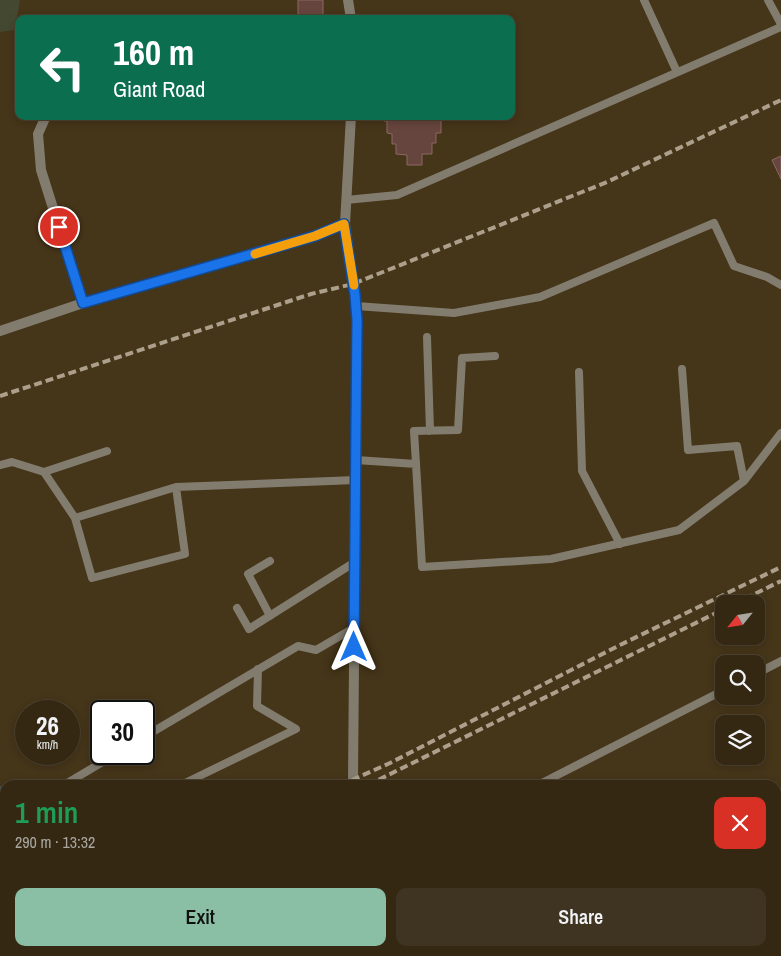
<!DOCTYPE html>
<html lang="en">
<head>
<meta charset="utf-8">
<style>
	:root { --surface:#342813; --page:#3f3421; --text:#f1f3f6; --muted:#a9a6a0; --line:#4e4433; --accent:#8abfa5 }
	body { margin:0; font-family:"Archivo Narrow",sans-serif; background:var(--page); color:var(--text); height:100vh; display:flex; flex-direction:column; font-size:19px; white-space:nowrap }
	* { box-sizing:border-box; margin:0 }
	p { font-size:16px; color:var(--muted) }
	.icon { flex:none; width:28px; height:28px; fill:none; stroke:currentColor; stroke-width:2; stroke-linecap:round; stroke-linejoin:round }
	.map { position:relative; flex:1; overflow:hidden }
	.details { position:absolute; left:0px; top:780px; width:781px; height:176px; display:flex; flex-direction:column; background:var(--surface); border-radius:15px 15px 0 0; box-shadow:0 2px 8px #0003,0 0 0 1px var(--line) }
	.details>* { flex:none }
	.hud { position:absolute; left:15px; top:15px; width:500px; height:105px; border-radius:10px; box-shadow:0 2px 8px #0003,0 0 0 1px var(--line); background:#0b6e4f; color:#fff; overflow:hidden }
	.needle { width:32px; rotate:240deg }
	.tools { position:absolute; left:715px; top:595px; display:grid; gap:10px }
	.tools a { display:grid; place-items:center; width:50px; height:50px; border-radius:10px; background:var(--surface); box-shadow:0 2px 8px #0003,0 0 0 1px var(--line); font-size:25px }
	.speed { position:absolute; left:15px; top:700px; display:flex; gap:10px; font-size:25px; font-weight:700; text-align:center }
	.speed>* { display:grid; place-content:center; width:65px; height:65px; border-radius:50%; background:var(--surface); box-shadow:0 2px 8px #0003,0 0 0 1px var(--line); line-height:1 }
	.speed small { font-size:12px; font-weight:400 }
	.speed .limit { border:2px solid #111; border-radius:8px; background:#fff; color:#111 }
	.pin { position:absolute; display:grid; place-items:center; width:42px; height:42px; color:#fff; margin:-21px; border:2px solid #fff; border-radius:50%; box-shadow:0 1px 5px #0007 }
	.me { position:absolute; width:55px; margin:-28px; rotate:0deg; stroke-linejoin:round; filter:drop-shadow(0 0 4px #0008) }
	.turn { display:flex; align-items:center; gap:18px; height:105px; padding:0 15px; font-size:22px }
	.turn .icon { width:65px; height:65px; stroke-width:2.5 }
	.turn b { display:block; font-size:35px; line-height:42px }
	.round { display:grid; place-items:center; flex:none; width:52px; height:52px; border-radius:10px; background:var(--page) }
	.summary { display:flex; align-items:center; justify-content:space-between; height:85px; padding:0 15px }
	h1 { font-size:30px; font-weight:600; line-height:38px; color:#1e9e55 }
	.primary-button { display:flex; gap:10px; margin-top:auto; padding:10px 15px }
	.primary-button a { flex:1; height:58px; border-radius:10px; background:var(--accent); color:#111; font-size:20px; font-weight:600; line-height:58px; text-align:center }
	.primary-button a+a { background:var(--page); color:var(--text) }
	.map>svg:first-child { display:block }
	.green { fill:#444830 }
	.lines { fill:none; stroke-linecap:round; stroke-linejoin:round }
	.stream { stroke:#4f5d65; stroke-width:5 }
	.building { fill:#66453e; stroke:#8d6962 }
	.lane { stroke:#827c6f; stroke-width:8 }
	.street { stroke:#827c6f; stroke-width:10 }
	.rail { stroke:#aca08d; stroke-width:4; stroke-dasharray:8 4; stroke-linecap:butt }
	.route-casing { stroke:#114b97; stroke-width:12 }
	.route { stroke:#1a73e8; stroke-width:9 }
	.slow { stroke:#f59e0b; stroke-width:9 }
</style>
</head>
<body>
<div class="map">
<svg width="781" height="956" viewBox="0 0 781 956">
	<rect width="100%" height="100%" fill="#453519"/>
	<path class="green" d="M0 0H20L15 30 0 32Z"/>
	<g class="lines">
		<path class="stream" d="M0 789 5 796
			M5 956V951"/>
	</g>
	<path class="building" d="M298 0H323V15H314V18L298 19Z
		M384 116H430V120H441V133H436V143H432V154H422V165H407V155L396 154V144H392V134L387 133V121H384Z
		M781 156V179L772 160Z
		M279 951H305L306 956H280Z"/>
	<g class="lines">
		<path class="lane" d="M644 0 677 72
			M768 0 781 24
			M346 200 397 195 781 27
			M356 306 454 313 540 297 714 223 734 266 767 277 781 285
			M427 337 430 431
			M579 372 582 471 620 544
			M356 460 416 464 414 431 458 430 462 358 495 356
			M416 464 422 567 551 559 679 530 744 481 737 446 688 450 682 369
			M0 465 12 462 44 472 75 518 176 487 356 480
			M44 472 107 451
			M744 481 781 433
			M75 518 92 578 185 554 176 487
			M270 561 248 574 270 616
			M237 608 249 629 355 562
			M756 674 781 661
			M144 737 298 646 316 650 354 628
			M64 785 116 754
			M181 785 296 729 257 706 258 669
			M538 785 724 690
			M450 951 453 956
			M157 956 171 951"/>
		<path class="street" d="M348 0 351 19
			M46 116 38 134 41 170 83 303
			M351 116 345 224 356 306 357 320 353 780 354 785
			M0 331 83 303 315 236 345 224
			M376 951 377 956"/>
		<path class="rail" d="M0 396 311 294 353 284 607 182 781 100
			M734 604 781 581
			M341 785 390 763 620 645 781 567
			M368 785 724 609
			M0 948 5 945
			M9 956 19 951"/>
	</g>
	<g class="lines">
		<defs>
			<path id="route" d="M59 227 83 303 315 236 344 224 355 295 357 320 354 647"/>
		</defs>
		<use href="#route" class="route-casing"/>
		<use href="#route" class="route"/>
		<path class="slow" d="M255 254 315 236 344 224 354 285"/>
	</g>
</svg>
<div class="tools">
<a><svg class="needle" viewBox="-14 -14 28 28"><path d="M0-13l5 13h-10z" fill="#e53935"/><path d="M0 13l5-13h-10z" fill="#a9a6a0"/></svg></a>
<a><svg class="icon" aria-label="search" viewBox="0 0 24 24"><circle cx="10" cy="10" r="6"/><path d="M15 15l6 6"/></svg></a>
<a><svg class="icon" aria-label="layers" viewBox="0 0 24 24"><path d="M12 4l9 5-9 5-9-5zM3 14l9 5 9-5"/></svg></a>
</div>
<div class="speed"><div>26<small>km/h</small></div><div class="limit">30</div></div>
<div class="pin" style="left:59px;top:227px;background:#d93025"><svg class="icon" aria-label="arrive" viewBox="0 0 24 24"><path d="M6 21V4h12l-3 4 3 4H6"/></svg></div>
<svg class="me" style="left:354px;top:647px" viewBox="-20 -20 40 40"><path d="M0-17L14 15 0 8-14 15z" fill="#1a73e8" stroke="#fff" stroke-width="4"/></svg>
<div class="hud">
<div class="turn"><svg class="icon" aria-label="left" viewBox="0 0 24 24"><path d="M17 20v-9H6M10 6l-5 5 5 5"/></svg><div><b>160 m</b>Giant Road</div></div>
</div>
<section class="details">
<div class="summary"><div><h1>1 min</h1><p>290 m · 13:32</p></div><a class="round" style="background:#d93025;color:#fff"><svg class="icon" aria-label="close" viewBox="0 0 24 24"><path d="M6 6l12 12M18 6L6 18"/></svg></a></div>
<div class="primary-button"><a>Exit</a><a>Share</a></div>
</section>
</div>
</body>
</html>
